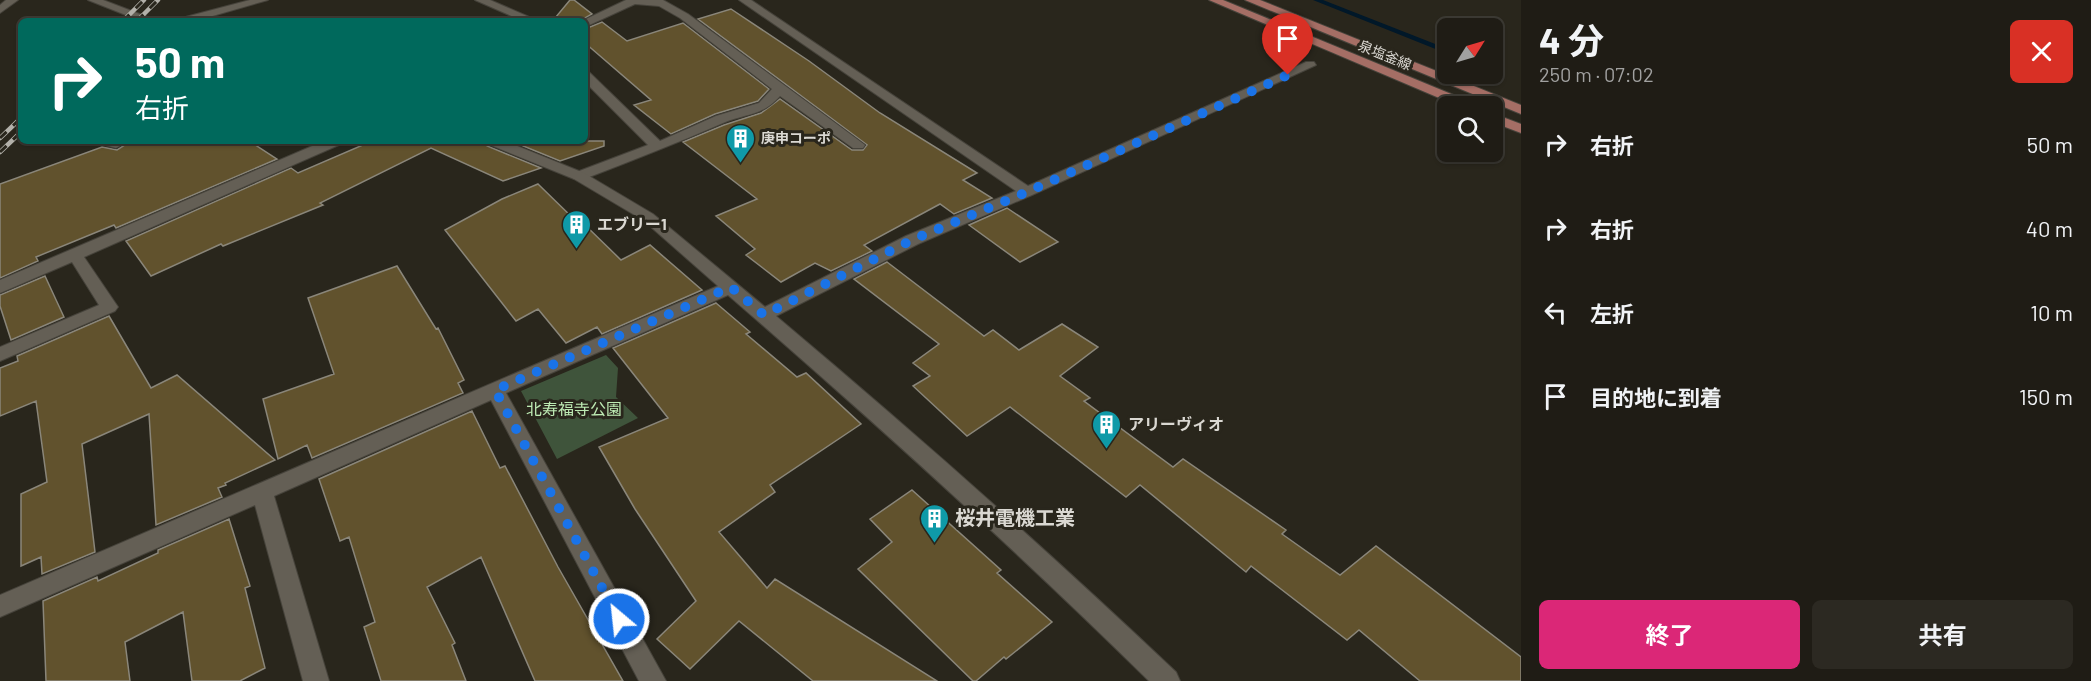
<!DOCTYPE html>
<html lang="ja">
<head>
<meta charset="utf-8">
<style>
	:root { --surface:#1f1c15; --page:#2c2922; --text:#f1f3f6; --muted:#a1a1a0; --line:#3c3a34; --accent:#db2777 }
	body { margin:0; font-family:Barlow,"Noto Sans JP",sans-serif; background:var(--page); color:var(--text); height:100vh; display:flex; flex-direction:column; font-size:22px; white-space:nowrap }
	* { box-sizing:border-box; margin:0 }
	p { font-size:20px; color:var(--muted) }
	.icon { flex:none; width:33px; height:33px; fill:none; stroke:currentColor; stroke-width:2; stroke-linecap:round; stroke-linejoin:round }
	.map { position:relative; flex:1; overflow:hidden }
	.sheet { display:flex; flex-direction:column; background:var(--surface); width:570px }
	.sheet>* { flex:none }
	.top-card { position:absolute; left:18px; top:18px; width:570px; height:126px; border-radius:9px; box-shadow:0 2px 4px #0004,0 0 0 2px var(--line); background:#00695c; color:#fff; overflow:hidden }
	.needle { width:39px; rotate:53deg }
	.tools { position:absolute; left:1437px; top:18px; display:grid; gap:12px }
	.tools a { display:grid; place-items:center; width:66px; height:66px; border-radius:9px; background:var(--surface); box-shadow:0 2px 4px #0004,0 0 0 2px var(--line); font-size:30px }
	.pin { position:absolute; display:grid; place-items:center; width:51px; height:51px; color:#fff; margin:-62px -26px; border-radius:50% 50% 50% 0; rotate:-45deg; box-shadow:0 0 6px #0007 }
	.pin .icon { rotate:45deg }
	.me { position:absolute; width:66px; margin:-33px; rotate:332deg; stroke-linejoin:round; filter:drop-shadow(0 0 4px #0008) }
	.turn { display:flex; align-items:center; gap:21px; height:126px; padding:0 18px; font-size:27px }
	.turn .icon { width:78px; height:78px; stroke-width:2.5 }
	.turn b { display:block; font-size:42px; line-height:51px }
	.round { display:grid; place-items:center; flex:none; width:63px; height:63px; border-radius:9px; background:var(--page) }
	.overview { display:flex; align-items:center; justify-content:space-between; height:102px; padding:0 18px }
	h1 { font-size:36px; font-weight:700; line-height:45px }
	.button { display:flex; gap:12px; margin-top:auto; padding:12px 18px }
	.button a { flex:1; height:69px; border-radius:9px; background:var(--accent); color:#fff; font-size:24px; font-weight:700; line-height:69px; text-align:center }
	.button a+a { background:var(--page); color:var(--text) }
	ul { padding:0; list-style:none }
	li { display:flex; align-items:center; gap:18px; height:84px; padding:0 18px }
	li div { flex:1 }
	li b { display:block; font-size:22px }
	li em { font-style:normal }
	main { display:flex; flex:1; min-height:0 }
	.map>svg:first-child { display:block }
	.green { fill:#3f543b }
	.lines { fill:none; stroke-linecap:round; stroke-linejoin:round }
	.stream { fill:#011829; fill-rule:evenodd }
	.building { fill:#61522d; stroke:#8a867a; stroke-width:1.5 }
	.lane-casing { stroke:#46433b; stroke-width:2 }
	.street-casing { stroke:#46433b; stroke-width:2 }
	.primary-casing { stroke:#46433b; stroke-width:2 }
	.lane { fill:#645f55; fill-rule:evenodd }
	.street { fill:#645f55; fill-rule:evenodd }
	.primary { fill:#a56e65; fill-rule:evenodd }
	.rail-casing { stroke:#b2b0a9; stroke-width:4.5 }
	.rail { stroke:#29261c; stroke-width:3; stroke-dasharray:9; stroke-linecap:butt }
	.route { stroke:#1a73e8; stroke-width:10; stroke-dasharray:0 18 }
	.labels { text-anchor:middle; stroke-width:6; stroke-linejoin:round; paint-order:stroke }
	.far-street-label { font-size:14px; fill:#dad8d2; stroke:#29261c }
	.far-poi-label { font-size:14px; font-weight:bold; fill:#dad8d2; stroke:#29261c; text-anchor:start }
	.poi-label { font-size:16px; font-weight:bold; fill:#dad8d2; stroke:#29261c; text-anchor:start }
	.park-label { font-size:16px; fill:#bdeab3; stroke:#29261c }
	.near-poi-label { font-size:20px; font-weight:bold; fill:#dad8d2; stroke:#29261c; text-anchor:start }
</style>
</head>
<body>
<main>
<div class="map">
<svg width="1521" height="681" viewBox="0 0 1521 681">
	<rect width="100%" height="100%" fill="#29261c"/>
	<path class="green" d="M606 355 618 368 616 397 638 418 557 459 521 391Z"/>
	<g class="lines">
		<path class="stream" d="M1313 0H1323L1448 49V54Z"/>
	</g>
	<path class="building" d="M570 0H574L592 14 580 21H559L555 18Z
		M731 9 809 61 880 113 977 173 963 180 992 198 954 214 940 204 864 245 872 251 831 271 815 263 781 282 746 255 755 249 716 216 757 199 683 142 724 125 761 113 780 99 852 150H863L867 145 698 19Z
		M602 22 627 41 683 23 769 89 758 101 715 114 671 134 634 105 651 100 585 43V29Z
		M124 141H249L277 159 116 228 114 225 36 257 38 261 0 278V184L102 147 117 150 125 145Z
		M372 141H484L487 146 541 168 503 181 431 148 320 203 323 205 223 246 221 244 151 276 126 241 291 168 298 173Z
		M511 141H604V146L560 161Z
		M538 184 579 224 583 223 621 260 650 245 702 290 602 334 597 327 566 343 538 309 516 321 445 230 502 199Z
		M1007 208 1058 242 1020 262 969 225Z
		M887 262 984 336 993 330 1019 350 1062 324 1098 347 1060 376 1090 398 1084 401 1173 467 1183 459 1286 530 1282 534 1340 575 1376 546 1521 657V681H1420L1359 630 1347 640 1251 566 1246 572 1140 485 1126 497 1010 407 967 436 913 386 930 376 913 363 939 344 854 279Z
		M397 266 436 329 438 328 464 380 458 383 463 393 312 458 307 445 278 459 263 399 334 374 308 298Z
		M45 276 64 317 11 340 0 306V295Z
		M716 303 750 332 746 334 797 377 806 373 861 424 770 485 775 492 719 532 767 588 775 579 937 681H813L739 621 690 669 657 639 696 601 635 509 599 447 668 418 613 348Z
		M109 316 151 388 177 375 275 460 225 483 226 485 218 488 222 497 156 525 149 414 82 444 95 552 42 574 41 557 21 566V494L47 482 36 401 0 416V368L18 361 17 356Z
		M472 411 500 468 505 466 558 567 623 681H535L481 557 427 587 455 643 452 645 466 681H381L364 627 375 622 349 537 340 541 319 479Z
		M912 490 1001 570 997 573 1052 622 1006 659 1004 657 976 681H973L858 569 892 542 870 519Z
		M229 519 250 586 245 588 265 668 240 681H192L183 612 125 642 130 681H46L43 601 97 577 98 581 158 553V550Z"/>
	<g class="lines">
		<defs>
			<path id="lane" d="M475 0H490L536 20 523 21Z
				M626 0H663L688 14 865 145 863 148H853L780 96C761 117 747 113 723 123 677 143 631 161 584 179H574L572 176 574 173 648 145 585 82V71L589 72 660 141 716 116 759 103 772 89 680 18 659 6 635 4 585 27V21H582Z
				M99 141H121L123 144 116 148 101 144Z"/>
			<path id="street" d="M6 0H18L0 13V5Z
				M88 0H103L158 21H141Z
				M250 0H268L195 21H176L178 19Z
				M739 0H751L1028 186 1306 62H1314L1316 65 1032 195 918 244 776 316C913 431 1046 549 1176 672L1180 681H1149C1013 547 872 420 728 295L506 393 666 681H639L491 400 274 496 329 681H303L255 505 0 617V595L718 286 643 220 574 179 488 144 486 141H505L584 173 653 214 765 307 906 236 1016 191Z
				M324 141H343L341 144 84 257 118 307 115 311 0 361V347L99 305 72 262 0 293V280Z"/>
			<path id="primary" d="M1209 0H1223L1473 103 1475 106H1458Z
				M1245 0H1260L1521 105V114Z
				M1492 113 1521 124V133L1492 122Z"/>
		</defs>
		<use href="#lane" class="lane-casing"/>
		<use href="#street" class="street-casing"/>
		<use href="#primary" class="primary-casing"/>
		<use href="#lane" class="lane"/>
		<use href="#street" class="street"/>
		<use href="#primary" class="primary"/>
		<defs>
			<path id="rail" d="M123 21 144 0
				M137 21 158 0
				M0 138 21 118
				M0 152 21 132"/>
		</defs>
		<use href="#rail" class="rail-casing"/>
		<use href="#rail" class="rail"/>
	</g>
	<g class="lines">
		<path class="route" d="M619 619 495 390 731 287 764 315 912 240 1027 192 1288 75"/>
	</g>
	<defs>
		<symbol id="building-pin" viewBox="-11 -11 22 30"><path d="M0 17L-7.5 6A9.5 9.5 0 1 1 7.5 6Z" fill="#0f9aa8" stroke="#29261c"/><path d="M-4-6H4V6H1V3H-1V6H-4ZM-2.5-4.3h1.7v1.8h-1.7ZM.8-4.3h1.7v1.8H.8ZM-2.5-1h1.7V.8h-1.7ZM.8-1h1.7V.8H.8Z" fill="#fff"/></symbol>
	</defs>
	<g fill-rule="evenodd">
		<use href="#building-pin" x="724" y="122" width="33" height="45"/>
		<use href="#building-pin" x="560" y="208" width="33" height="45"/>
		<use href="#building-pin" x="1090" y="408" width="33" height="45"/>
		<use href="#building-pin" x="918" y="502" width="33" height="45"/>
	</g>
	<g class="labels">
		<g class="far-street-label">
			<text transform="translate(1385 55) rotate(22)" y="5">泉塩釜線</text>
		</g>
		<g class="far-poi-label">
			<text x="761" y="143">庚申コーポ</text>
		</g>
		<g class="poi-label">
			<text x="597" y="230">エブリー1</text>
			<text x="1128" y="430">アリーヴィオ</text>
		</g>
		<g class="park-label">
			<text x="574" y="415">北寿福寺公園</text>
		</g>
		<g class="near-poi-label">
			<text x="955" y="525">桜井電機工業</text>
		</g>
	</g>
</svg>
<div class="tools">
<a><svg class="needle" viewBox="-14 -14 28 28"><path d="M0-13l5 13h-10z" fill="#e53935"/><path d="M0 13l5-13h-10z" fill="#a1a1a0"/></svg></a>
<a><svg class="icon" aria-label="search" viewBox="0 0 24 24"><circle cx="10" cy="10" r="6"/><path d="M15 15l6 6"/></svg></a>
</div>
<div class="pin" style="left:1288px;top:75px;background:#d93025"><svg class="icon" aria-label="arrive" viewBox="0 0 24 24"><path d="M6 21V4h12l-3 4 3 4H6"/></svg></div>
<svg class="me" style="left:619px;top:619px" viewBox="-20 -20 40 40"><circle r="17" fill="#1a73e8" stroke="#fff" stroke-width="3"/><path d="M0-11L8 9 0 5-8 9z" fill="#fff"/></svg>
<div class="top-card">
<div class="turn"><svg class="icon" aria-label="right" viewBox="0 0 24 24"><path d="M7 20v-9h11M14 6l5 5-5 5"/></svg><div><b>50 m</b>右折</div></div>
</div>
</div>
<section class="sheet">
<div class="overview"><div><h1>4 分</h1><p>250 m · 07:02</p></div><a class="round" style="background:#d93025;color:#fff"><svg class="icon" aria-label="close" viewBox="0 0 24 24"><path d="M6 6l12 12M18 6L6 18"/></svg></a></div>
<ul>
<li><svg class="icon" aria-label="right" viewBox="0 0 24 24"><path d="M7 20v-9h11M14 6l5 5-5 5"/></svg><div><b>右折</b></div><em>50 m</em></li>
<li><svg class="icon" aria-label="right" viewBox="0 0 24 24"><path d="M7 20v-9h11M14 6l5 5-5 5"/></svg><div><b>右折</b></div><em>40 m</em></li>
<li><svg class="icon" aria-label="left" viewBox="0 0 24 24"><path d="M17 20v-9H6M10 6l-5 5 5 5"/></svg><div><b>左折</b></div><em>10 m</em></li>
<li><svg class="icon" aria-label="arrive" viewBox="0 0 24 24"><path d="M6 21V4h12l-3 4 3 4H6"/></svg><div><b>目的地に到着</b></div><em>150 m</em></li>
</ul>
<div class="button"><a>終了</a><a>共有</a></div>
</section>
</main>
</body>
</html>
